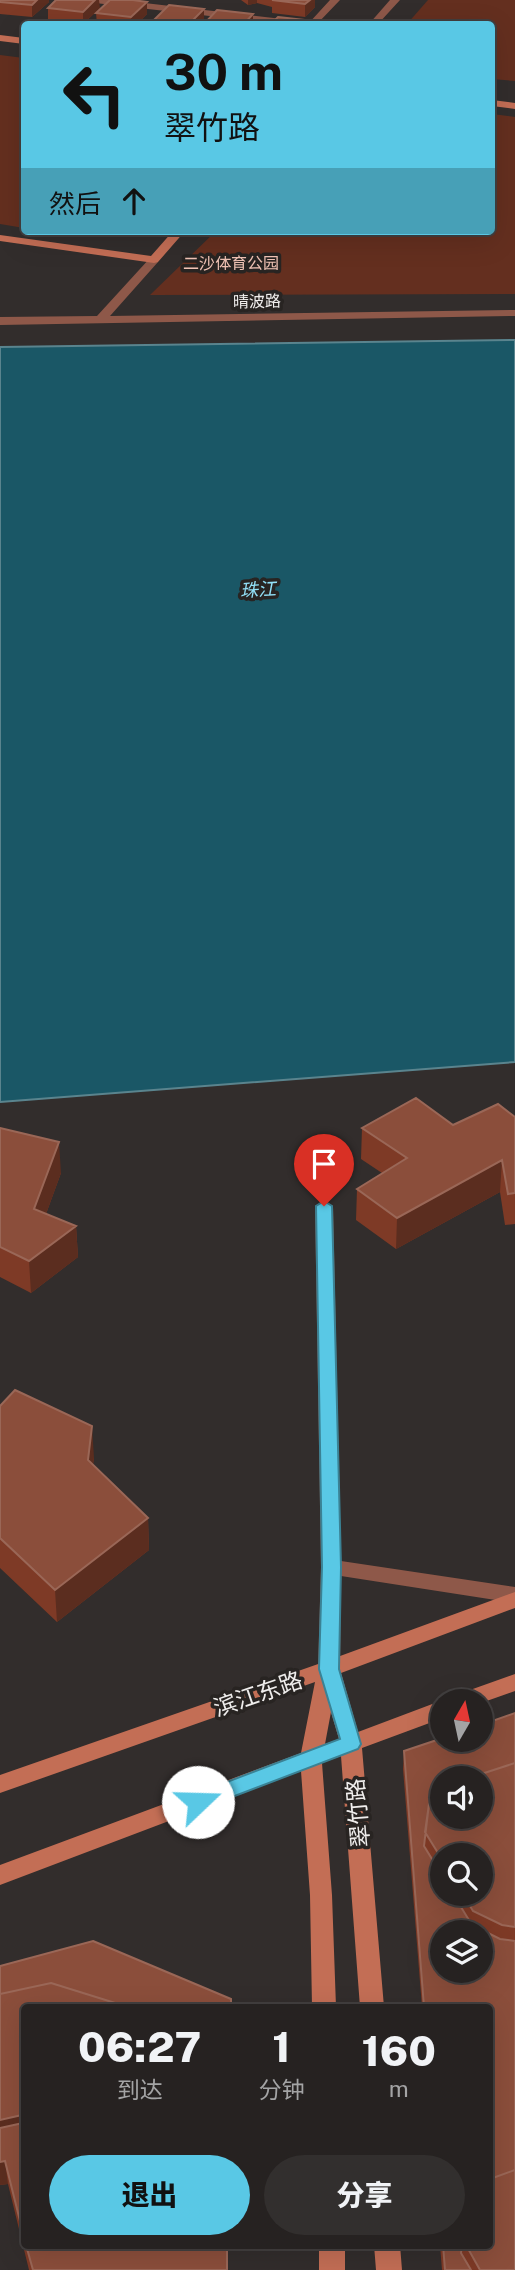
<!DOCTYPE html>
<html lang="zh">
<head>
<meta charset="utf-8">
<style>
	:root { --surface:#262221; --page:#322f2e; --text:#f1f3f6; --muted:#a4a4a5; --line:#423f3f; --accent:#59c8e5 }
	body { margin:0; font-family:"Public Sans","Noto Sans SC",sans-serif; background:var(--page); color:var(--text); height:100vh; display:flex; flex-direction:column; font-size:26px; white-space:nowrap }
	* { box-sizing:border-box; margin:0 }
	p { font-size:23px; color:var(--muted) }
	.icon { flex:none; width:38px; height:38px; fill:none; stroke:currentColor; stroke-width:2; stroke-linecap:round; stroke-linejoin:round }
	.map { position:relative; flex:1; overflow:hidden }
	.side { position:absolute; left:21px; top:2004px; width:472px; height:245px; display:flex; flex-direction:column; background:var(--surface); border-radius:7px; box-shadow:0 7px 28px #0002,0 0 0 2px var(--line) }
	.side>* { flex:none }
	.guide { position:absolute; left:21px; top:21px; width:474px; height:214px; border-radius:7px; box-shadow:0 7px 28px #0002,0 0 0 2px var(--line); background:#59c8e5; color:#111; overflow:hidden }
	.needle { width:46px; rotate:9deg }
	.controls { position:absolute; left:430px; top:1689px; display:grid; gap:14px }
	.controls a { display:grid; place-items:center; width:63px; height:63px; border-radius:50%; background:var(--surface); box-shadow:0 7px 28px #0002,0 0 0 2px var(--line); font-size:35px }
	.pin { position:absolute; display:grid; place-items:center; width:60px; height:60px; color:#fff; margin:-72px -30px; border-radius:50% 50% 50% 0; rotate:-45deg; box-shadow:0 0 7px #0007 }
	.pin .icon { rotate:45deg }
	.me { position:absolute; width:77px; margin:-38px; rotate:69deg; stroke-linejoin:round; filter:drop-shadow(0 0 5px #0008) }
	.turn { display:flex; align-items:center; gap:24px; height:147px; padding:0 28px; font-size:32px }
	.turn .icon { width:91px; height:91px; stroke-width:2.5 }
	.turn b { display:block; font-size:49px; line-height:60px }
	.then { display:flex; align-items:center; height:66px; padding:0 28px; background:#0003; gap:14px; font-size:26px }
	.eta { display:flex; justify-content:space-evenly; align-items:center; height:119px; text-align:center }
	.eta b { font-size:42px; font-weight:800; line-height:49px }
	.cta { display:flex; gap:14px; margin-top:auto; padding:14px 28px }
	.cta a { flex:1; height:80px; border-radius:42px; background:var(--accent); color:#111; font-size:28px; font-weight:800; line-height:80px; text-align:center }
	.cta a+a { background:var(--page); color:var(--text) }
	.map>svg:first-child { display:block }
	.green { fill:#642f1f }
	.water { fill:#1a5766; stroke:#5a848e; stroke-width:2 }
	.lines { fill:none; stroke-linecap:round; stroke-linejoin:round }
	.lane { fill:#8e5849; fill-rule:evenodd }
	.street { fill:#8e5849; fill-rule:evenodd }
	.secondary { fill:#c36e55; fill-rule:evenodd }
	.wall { fill:#7e3a26; fill-rule:evenodd }
	.shaded-wall { fill:#5b2d1f }
	.building { fill:#8b4e3b; stroke:#9a6757; stroke-width:2; fill-rule:evenodd }
	.route { fill:#59c8e5; stroke:#3a8295; stroke-width:2 }
	.labels { text-anchor:middle; stroke-width:7; stroke-linejoin:round; paint-order:stroke }
	.far-park-label { font-size:16px; fill:#f0c3b5; stroke:#282422 }
	.far-street-label { font-size:16px; fill:#efedec; stroke:#282422 }
	.far-water-label { font-size:18px; font-style:italic; fill:#92e0f7; stroke:#282422 }
	.near-street-label { font-size:23px; fill:#efedec; stroke:#282422 }
</style>
</head>
<body>
<div class="map">
<svg width="515" height="2270" viewBox="0 0 515 2270">
	<rect width="100%" height="100%" fill="#322d2c"/>
	<path class="green" d="M428 0H515V81L492 79V24H407Z
		M0 55 24 58V228L0 224Z
		M492 114 515 117V294L150 295 216 231H492Z"/>
	<path class="water" d="M515 340V1062L0 1102V347Z"/>
	<g class="lines">
		<path class="lane" d="M90 0H119L300 21 305 24H280L95 3Z
			M330 0H340L317 24H308Z"/>
		<path class="street" d="M390 0H400L378 24H369Z
			M154 257 158 258V262L110 316 515 310V316L0 325V317L97 316 150 258Z
			M324 1200 333 1206 341 1561 515 1587V1603L341 1576 340 1669 337 1675 329 1677 321 1675 318 1669 321 1567 315 1206Z"/>
		<path class="secondary" d="M0 35 24 38V44L0 41Z
			M492 100 515 103V109L492 106Z
			M173 231H185L158 262 154 263 0 241V235L151 256Z
			M515 1592V1608L341 1673 358 1732 435 1703 445 1701 443 1718 362 1748 384 2007H360L341 1756 322 1763 332 1895 336 2007H312L310 1895 301 1771 0 1885V1865L301 1753 315 1682 0 1793V1775L321 1663ZM331 1712 339 1739 325 1744Z
			M515 1674V1691L481 1703V1701H453L456 1695Z
			M319 2245H345V2270H319Z
			M374 2245H400L402 2270H376Z"/>
	</g>
	<path class="wall" d="M0 0 49 2 32 17 0 14Z
		M241 0H315V7L305 17 272 13V7L257 3 248 5Z
		M48 8H100L83 24 48 20Z
		M204 9V21L201 24H153V21Z
		M96 13 147 14 137 24H97Z
		M515 1117V1224L505 1225 500 1192 396 1249 356 1220 357 1189 382 1173 361 1159 362 1128 453 1125Z
		M0 1128 61 1173 46 1214 76 1226 78 1257 31 1293 0 1277Z
		M0 1406 94 1458 93 1464 148 1518 149 1550 57 1622 0 1568Z
		M515 1713V2270H442L440 2245H490V2007H422L403 1769 404 1751ZM443 1855 481 1894H443Z
		M0 1966 24 2007V2245H228V2270H29L8 2184 0 2185Z"/>
	<path class="shaded-wall" d="M37 0H49V2L32 17V5Z
		M95 0H99L100 8 83 24V12Z
		M248 0H257V3L248 5Z
		M310 0H315V7L305 17V4Z
		M147 2V14L137 24H131V17Z
		M204 9V21L201 24H189Z
		M253 14V24H244Z
		M59 1142 61 1173 36 1241 34 1209Z
		M502 1160 500 1192 396 1249 397 1218Z
		M76 1226 78 1257 31 1293 29 1261Z
		M92 1426 94 1458 90 1492 88 1460Z
		M148 1518 149 1550 57 1622 55 1590Z
		M22 2115 24 2141 0 2152V2120Z
		M5 2161 8 2184 0 2185V2162Z"/>
	<path class="building" d="M0 0H37L32 5 0 2Z
		M56 0H95L83 12 48 8Z
		M110 0H133L147 2 131 17 96 13Z
		M272 0H310L305 4Z
		M169 5 204 9 189 24 153 21Z
		M217 10 253 14 244 24H204Z
		M278 17 314 21 311 24H271Z
		M416 1098 453 1125 498 1104 515 1117V1193L508 1194 502 1160 397 1218 357 1189 407 1158 362 1128Z
		M0 1128 59 1142 34 1209 76 1226 29 1261 0 1247Z
		M15 1390 92 1426 88 1460 148 1518 55 1590 0 1538V1406Z
		M515 1713V1763L469 1778H443V1791L429 1804 424 1846 443 1877V1894H453L472 1925 500 1939 515 1941V2170L490 2179V2007H424L404 1751 443 1738V1740H481V1725ZM443 1932H481V1970H443Z
		M515 1763V1927L502 1925 473 1911 463 1894H481V1855H443V1861L425 1832 429 1804 443 1791V1816H481V1778H469Z
		M93 1941 231 1999V2007H128L51 1983 0 1994V1966Z
		M51 1983 128 2007H24V2121L22 2115 0 2120V1994Z
		M23 2123 24 2127V2237L5 2161 0 2162V2128Z
		M515 2170V2270H480L466 2245H490V2179Z
		M26 2245H227V2270H33Z
		M443 2245H462L461 2253 471 2270H445Z"/>
	<path class="route" d="M324 1201 332 1206 341 1567 339 1669 361 1744 358 1749 198 1810 190 1808 187 1802 190 1796 340 1739 319 1669 322 1567 316 1206Z"/>
	<g class="labels">
		<g class="far-park-label">
			<text x="231" y="269">二沙体育公园</text>
		</g>
		<g class="far-street-label">
			<text transform="translate(257 301) rotate(-1)" y="6">晴波路</text>
		</g>
		<g class="far-water-label">
			<text transform="translate(258 590) rotate(-3)" y="6">珠江</text>
		</g>
		<g class="near-street-label">
			<text transform="translate(258 1694) rotate(-19)" y="8">滨江东路</text>
			<text transform="translate(358 1813) rotate(-95)" y="8">翠竹路</text>
		</g>
	</g>
</svg>
<div class="controls">
<a><svg class="needle" viewBox="-14 -14 28 28"><path d="M0-13l5 13h-10z" fill="#e53935"/><path d="M0 13l5-13h-10z" fill="#a4a4a5"/></svg></a>
<a><svg class="icon" aria-label="sound" viewBox="0 0 24 24"><path d="M4 9h4l5-4v14l-5-4H4zM17 9q2 3 0 6"/></svg></a>
<a><svg class="icon" aria-label="search" viewBox="0 0 24 24"><circle cx="10" cy="10" r="6"/><path d="M15 15l6 6"/></svg></a>
<a><svg class="icon" aria-label="layers" viewBox="0 0 24 24"><path d="M12 4l9 5-9 5-9-5zM3 14l9 5 9-5"/></svg></a>
</div>
<div class="pin" style="left:324px;top:1206px;background:#d93025"><svg class="icon" aria-label="arrive" viewBox="0 0 24 24"><path d="M6 21V4h12l-3 4 3 4H6"/></svg></div>
<svg class="me" style="left:198px;top:1802px" viewBox="-20 -20 40 40"><circle r="19" fill="#fff"/><path d="M0-13L10 11 0 6-10 11z" fill="#59c8e5"/></svg>
<div class="guide">
<div class="turn"><svg class="icon" aria-label="left" viewBox="0 0 24 24"><path d="M17 20v-9H6M10 6l-5 5 5 5"/></svg><div><b>30 m</b>翠竹路</div></div>
<div class="then">然后<svg class="icon" aria-label="ahead" viewBox="0 0 24 24"><path d="M12 20V5M6 11l6-6 6 6"/></svg></div>
</div>
<section class="side">
<div class="eta">
<div><b>06:27</b><p>到达</p></div>
<div><b>1</b><p>分钟</p></div>
<div><b>160</b><p>m</p></div>
</div>
<div class="cta"><a>退出</a><a>分享</a></div>
</section>
</div>
</body>
</html>
